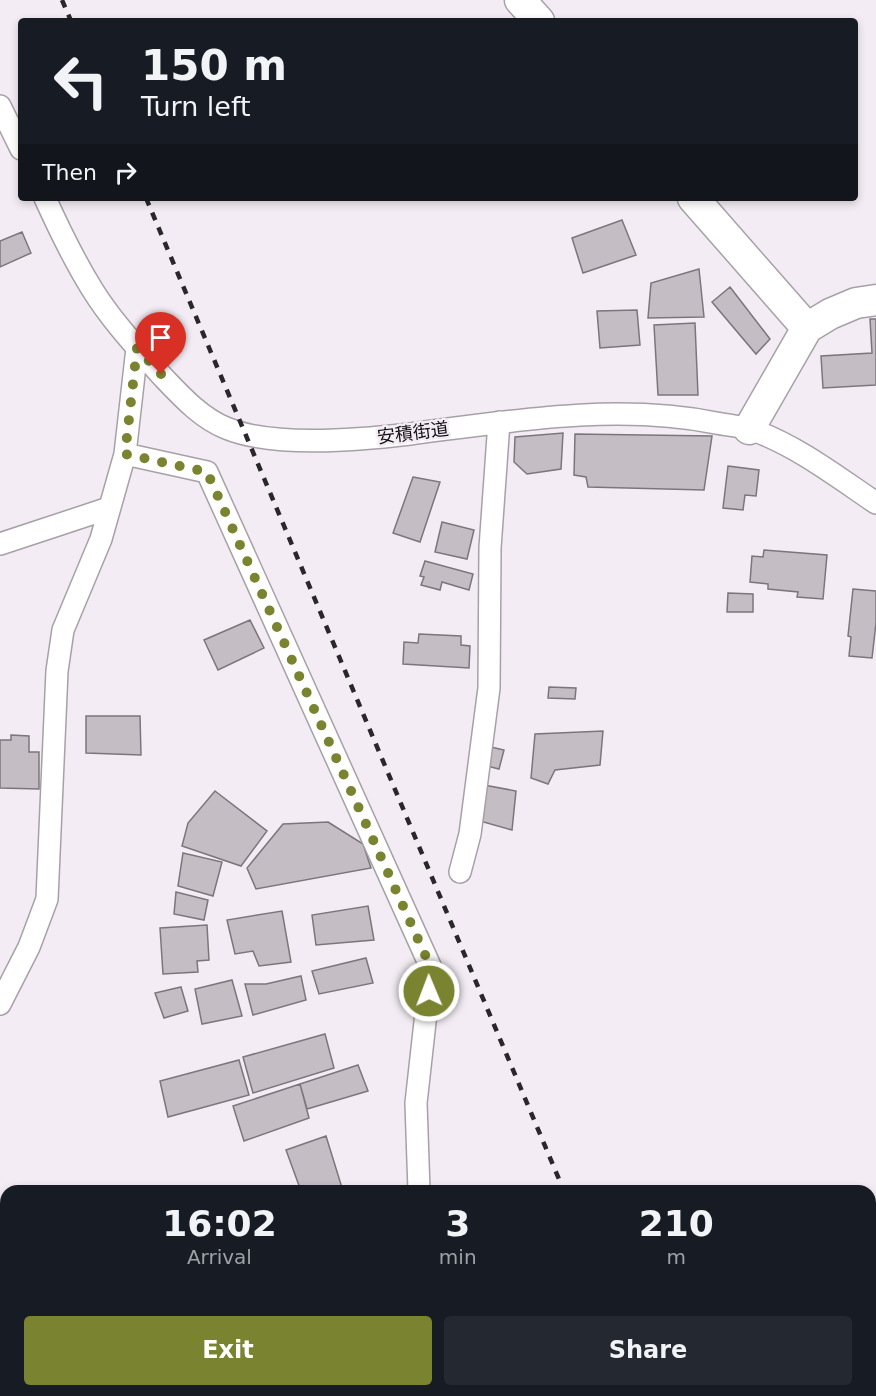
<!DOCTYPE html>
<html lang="en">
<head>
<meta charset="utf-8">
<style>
	:root { --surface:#171b24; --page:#242831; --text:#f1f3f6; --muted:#9ea1a6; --accent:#7a832f }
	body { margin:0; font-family:"DejaVu Sans","Noto Sans JP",sans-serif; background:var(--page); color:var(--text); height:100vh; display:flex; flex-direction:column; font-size:22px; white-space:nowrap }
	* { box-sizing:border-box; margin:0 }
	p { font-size:20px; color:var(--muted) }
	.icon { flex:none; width:33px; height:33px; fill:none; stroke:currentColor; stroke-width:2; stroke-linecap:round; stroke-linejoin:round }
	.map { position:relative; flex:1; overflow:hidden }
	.sheet { position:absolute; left:0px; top:1185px; width:876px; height:212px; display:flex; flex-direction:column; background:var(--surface); border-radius:18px 18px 0 0; box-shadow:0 3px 9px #0003 }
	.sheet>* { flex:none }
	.hud { position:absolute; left:18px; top:18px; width:840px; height:183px; border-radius:6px; box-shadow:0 3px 9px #0003; background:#171b24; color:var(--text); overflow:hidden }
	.pin { position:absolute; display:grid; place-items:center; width:51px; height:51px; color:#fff; margin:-62px -26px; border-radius:50% 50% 50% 0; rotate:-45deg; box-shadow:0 0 6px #0007 }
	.pin .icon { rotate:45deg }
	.me { position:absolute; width:66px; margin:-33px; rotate:359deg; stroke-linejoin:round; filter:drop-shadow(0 0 4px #0008) }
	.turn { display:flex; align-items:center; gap:21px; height:126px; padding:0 24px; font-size:27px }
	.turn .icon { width:78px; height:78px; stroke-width:2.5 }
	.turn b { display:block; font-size:42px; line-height:51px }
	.then { display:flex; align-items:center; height:57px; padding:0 24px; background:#0003; gap:12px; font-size:22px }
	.eta { display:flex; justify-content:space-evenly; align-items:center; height:102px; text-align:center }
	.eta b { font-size:36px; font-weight:700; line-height:42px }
	.cta { display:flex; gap:12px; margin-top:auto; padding:12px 24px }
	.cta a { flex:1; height:69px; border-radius:6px; background:var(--accent); color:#fff; font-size:24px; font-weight:700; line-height:69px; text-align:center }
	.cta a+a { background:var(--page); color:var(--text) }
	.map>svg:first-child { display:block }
	.building { fill:#c4bdc4; stroke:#7c767c; stroke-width:1.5 }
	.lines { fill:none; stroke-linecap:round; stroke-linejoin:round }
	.street-casing { stroke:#a7a1a7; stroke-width:24 }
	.secondary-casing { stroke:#a7a1a7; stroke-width:33 }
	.street { stroke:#fff; stroke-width:21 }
	.secondary { stroke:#fff; stroke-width:30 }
	.rail { stroke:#2a272a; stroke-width:4.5; stroke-dasharray:8 8; stroke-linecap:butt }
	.route { stroke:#7a832f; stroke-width:10; stroke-dasharray:0 18 }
	.labels { text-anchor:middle; stroke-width:5; stroke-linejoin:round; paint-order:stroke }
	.street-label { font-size:18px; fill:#110f11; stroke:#f3ecf4 }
</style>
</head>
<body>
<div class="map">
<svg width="876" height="1396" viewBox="0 0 876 1396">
	<rect width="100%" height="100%" fill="#f3ecf4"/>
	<path class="building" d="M622 220 636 255 583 273 572 238Z
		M22 232 31 253 0 267V241Z
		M699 269 704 317 648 318 651 283Z
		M730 287 770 339 756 354 712 302Z
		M637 310 640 345 600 348 597 311Z
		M870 319H876V385L823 388 821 356 872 353Z
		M695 323 698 395H658L654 325Z
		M563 433 561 469 527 474 514 462 515 437Z
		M575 434 712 436 704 490 588 487 586 477 574 475Z
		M728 466 759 470 756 496 745 495 743 510 723 508Z
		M413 477 440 482 420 542 393 533Z
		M442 522 474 530 467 559 435 552Z
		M764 550 827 555 823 599 797 597 798 592 768 589V584L750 582 752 556 763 557Z
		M425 561 473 574 469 590 442 582 440 590 421 585 424 577 420 576Z
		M853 589 876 591V623L872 658 849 656 851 637 848 636Z
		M728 593 753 594V612H727Z
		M250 620 264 648 218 670 204 640Z
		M419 634 461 636V645L470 646 469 668 403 664 404 642 418 643Z
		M549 687 576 688 575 699 548 698Z
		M86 716H140L141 755 86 753Z
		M603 731 600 765 555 770 548 784 531 778 535 734Z
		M11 735 29 736V752H39V789L0 788V740H11Z
		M491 747 504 750 499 769 487 766Z
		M484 785 516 791 512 830 480 821Z
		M215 791 267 831 241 866 182 846 188 823Z
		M328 822 363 844 371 868 256 889 247 868 283 824Z
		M183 853 222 862 213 896 178 886Z
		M176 892 208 900 204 920 174 914Z
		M368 906 374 940 316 945 312 915Z
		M282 911 291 962 259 966 253 951 235 954 227 920Z
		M207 925 209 960 197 961 198 972 163 974 160 928Z
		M366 958 373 983 319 994 312 971Z
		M301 976 306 1000 253 1015 245 984H266Z
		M232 980 242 1016 202 1024 195 989Z
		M181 987 188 1011 164 1018 155 993Z
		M325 1034 334 1068 253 1093 243 1057Z
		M239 1060 249 1095 168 1117 160 1081Z
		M358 1065 368 1091 307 1109 300 1084Z
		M300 1084 309 1118 244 1141 233 1106Z
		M326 1136 343 1191H301L286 1150Z"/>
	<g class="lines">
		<defs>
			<path id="street" d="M0 106 21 149
				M45 198C59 229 74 260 92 289 111 320 138 349 162 376 181 396 201 418 226 428 274 448 359 440 410 434 511 421 616 403 716 423 727 425 739 426 750 429 796 445 836 476 876 503
				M125 454 207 472 431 968 416 1103 419 1191
				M0 544 109 508
				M460 872 470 834 489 688 490 548 499 422
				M0 1004 29 947 47 899 57 671 63 630 101 539 125 454 137 348
				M425 1390V1396"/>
			<path id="secondary" d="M520 0 539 21
				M693 198 807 328
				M749 429 807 328 830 314 856 303 876 300"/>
		</defs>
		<use href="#street" class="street-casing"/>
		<use href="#secondary" class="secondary-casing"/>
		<use href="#street" class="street"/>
		<use href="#secondary" class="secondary"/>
		<path class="rail" d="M62 0 71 21
			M146 198 564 1191
			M649 1390 651 1396"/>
	</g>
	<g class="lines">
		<path class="route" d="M161 374 137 348 125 454 207 472 431 968 429 991"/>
	</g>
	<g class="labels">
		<g class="street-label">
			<text transform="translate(413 433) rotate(-7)" y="6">安積街道</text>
		</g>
	</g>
</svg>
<div class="pin" style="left:161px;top:374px;background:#d93025"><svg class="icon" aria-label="arrive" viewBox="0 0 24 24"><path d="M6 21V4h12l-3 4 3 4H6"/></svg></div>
<svg class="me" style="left:429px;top:991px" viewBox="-20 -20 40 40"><circle r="17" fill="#7a832f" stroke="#fff" stroke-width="3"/><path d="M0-11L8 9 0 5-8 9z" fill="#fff"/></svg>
<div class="hud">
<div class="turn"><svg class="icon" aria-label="left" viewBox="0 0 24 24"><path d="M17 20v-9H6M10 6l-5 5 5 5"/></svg><div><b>150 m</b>Turn left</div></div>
<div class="then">Then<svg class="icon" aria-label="right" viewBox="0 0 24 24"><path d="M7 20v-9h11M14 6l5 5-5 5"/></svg></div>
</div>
<section class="sheet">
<div class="eta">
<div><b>16:02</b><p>Arrival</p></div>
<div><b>3</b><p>min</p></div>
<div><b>210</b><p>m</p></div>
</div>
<div class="cta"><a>Exit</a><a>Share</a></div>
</section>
</div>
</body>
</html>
